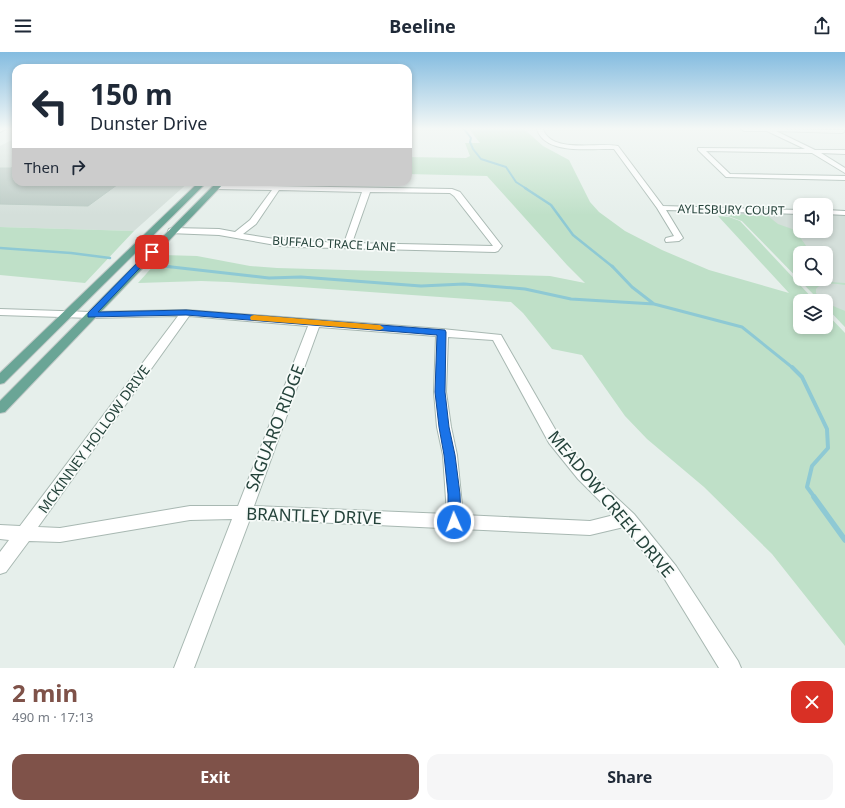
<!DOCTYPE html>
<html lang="en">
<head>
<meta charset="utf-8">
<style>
	:root { --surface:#fff; --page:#f6f6f7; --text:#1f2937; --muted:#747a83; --accent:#7f5249 }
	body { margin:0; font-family:"Noto Sans",sans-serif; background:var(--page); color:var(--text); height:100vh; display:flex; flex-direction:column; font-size:15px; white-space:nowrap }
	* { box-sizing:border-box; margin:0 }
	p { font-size:13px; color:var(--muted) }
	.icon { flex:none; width:22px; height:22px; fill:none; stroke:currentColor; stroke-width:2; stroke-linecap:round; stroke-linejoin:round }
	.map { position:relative; height:616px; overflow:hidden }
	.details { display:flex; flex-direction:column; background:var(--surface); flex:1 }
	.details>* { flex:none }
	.hud { position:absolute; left:12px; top:12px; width:400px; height:122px; border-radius:12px; box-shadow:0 2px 6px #0003; background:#fff; color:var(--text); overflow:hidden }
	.buttons { position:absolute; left:793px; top:146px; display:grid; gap:8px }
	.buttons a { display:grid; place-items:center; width:40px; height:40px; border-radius:8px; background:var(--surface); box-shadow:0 2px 6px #0003; font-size:20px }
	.pin { position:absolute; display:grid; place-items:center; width:34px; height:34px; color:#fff; margin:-17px; border-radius:8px; box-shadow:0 2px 6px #0006 }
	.me { position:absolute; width:44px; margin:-22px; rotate:358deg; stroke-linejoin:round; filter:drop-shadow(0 0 3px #0008) }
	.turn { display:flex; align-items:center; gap:14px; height:84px; padding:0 12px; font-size:18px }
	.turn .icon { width:52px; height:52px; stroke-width:2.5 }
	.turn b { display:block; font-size:28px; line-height:34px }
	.then { display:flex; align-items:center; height:38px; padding:0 12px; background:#0003; gap:8px; font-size:15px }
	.round { display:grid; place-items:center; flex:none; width:42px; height:42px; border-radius:12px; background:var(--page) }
	.summary { display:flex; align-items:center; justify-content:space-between; height:68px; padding:0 12px }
	h1 { font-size:24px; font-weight:700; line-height:30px; color:var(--accent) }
	.primary-button { display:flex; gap:8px; margin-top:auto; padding:8px 12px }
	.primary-button a { flex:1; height:46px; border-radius:12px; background:var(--accent); color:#fff; font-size:16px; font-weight:700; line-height:46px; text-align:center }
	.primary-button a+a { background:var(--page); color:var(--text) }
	header { display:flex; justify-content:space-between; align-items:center; height:52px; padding:0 12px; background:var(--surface); font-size:18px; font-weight:700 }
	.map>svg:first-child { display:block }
	.built { fill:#d4dfda; fill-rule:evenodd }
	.green { fill:#bfe0c8 }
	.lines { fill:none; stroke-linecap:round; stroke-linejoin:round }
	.stream-far4 { stroke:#8ec9d4; stroke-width:2 }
	.stream-far3 { stroke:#8ec9d4; stroke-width:2.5 }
	.stream-far2 { stroke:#8ec9d4; stroke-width:3 }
	.stream-far1 { stroke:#8ec9d4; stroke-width:4 }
	.stream { stroke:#8ec9d4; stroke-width:5.5 }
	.building { fill:#bbcac4; stroke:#b8c9c2 }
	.minor-casing { stroke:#a8b8b2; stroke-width:2 }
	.major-casing { stroke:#c2cac8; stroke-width:2 }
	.minor { fill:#fff; fill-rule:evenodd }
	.major { fill:#6aa596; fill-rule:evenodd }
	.route { fill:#1a73e8; stroke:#114b97 }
	.slow { fill:#f59e0b }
	.labels { text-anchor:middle; stroke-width:3.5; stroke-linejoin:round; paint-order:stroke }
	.far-street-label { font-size:12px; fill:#24423a; stroke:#f7fbf9 }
	.street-label { font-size:14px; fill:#24423a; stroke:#f7fbf9 }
	.near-street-label { font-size:17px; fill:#24423a; stroke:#f7fbf9 }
</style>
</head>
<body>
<header><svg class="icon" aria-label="menu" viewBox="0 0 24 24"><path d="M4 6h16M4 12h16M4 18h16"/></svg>Beeline<svg class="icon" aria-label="share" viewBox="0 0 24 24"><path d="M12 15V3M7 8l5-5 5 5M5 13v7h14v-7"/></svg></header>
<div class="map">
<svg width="845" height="616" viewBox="0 0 845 616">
	<rect width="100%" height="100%" fill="#e6efeb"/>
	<path class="built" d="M16 86V130H189L134 179 0 175V94Z
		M715 160 800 162V179H826V163H845V275L826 255V249H820L742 169ZM800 201H826V227H800Z"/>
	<path class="green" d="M469 77H524L543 94 569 108 590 150 599 160 625 179 662 198 709 218 789 241 718 164 729 165 740 169 815 249H800V275H826V261L845 281V594L772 502 704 435 647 387 625 364 582 303 552 297 523 261 511 250 229 230 201 229 138 231 163 203 197 204 250 214 277 216 550 224 585 231 567 213 487 124 408 122V105L466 106 470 104 465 91H480Z
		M721 161 768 164 778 172 795 178 811 201H800V227H826V224L830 230 845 231V233C835 232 823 229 816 237V241L823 249H820L742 169Z
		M0 175 134 179 85 231 0 223Z
		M826 251 845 259V275L826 255Z"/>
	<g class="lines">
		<path class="stream-far4" d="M464 77 471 86 470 90 473 97 481 107 506 115 516 130 527 137"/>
		<path class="stream-far3" d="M525 136 551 153 573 183 613 215
			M0 196 71 201 110 206
			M156 213 171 215"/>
		<path class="stream-far2" d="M163 214 269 226 301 225 421 234 464 232 525 237 571 247 654 252 742 275 793 316
			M612 214 632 235 654 252"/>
		<path class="stream-far1" d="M792 315 802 325 827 377 828 396 812 414 807 435 815 446"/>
		<path class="stream" d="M814 445 845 488"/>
	</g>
	<path class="building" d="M16 113V130H121L88 154 0 152V116H11Z"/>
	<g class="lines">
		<defs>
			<path id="minor" d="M0 77H6L0 80Z
				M537 77H543C551 102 598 90 618 94L663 154 800 158V162L666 158 683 186 679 189 666 190 665 188 666 186 674 184 657 156 614 97C593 96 545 104 537 77Z
				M741 77 844 78V80L842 81 776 79 815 98H845V102L821 101 845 116V121L812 101 706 99 730 122 845 124V128L726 125 698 98V96L805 97 767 79H744Z
				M213 133 452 137 460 140 502 194 498 199 495 200 297 195 281 194 219 183 169 181 168 179 169 177 172 176 219 177 235 180 250 168 272 138 216 137H213ZM279 138 362 140 344 191 281 188 243 182 256 172ZM370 140 450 141 454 144 493 194 352 191Z
				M826 158 845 159V163L826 162Z
				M0 257 91 260 186 258 442 277 501 283 559 384 588 419 634 462 676 514 738 609 741 616H719L664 526 624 475 590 483 250 467 194 616H174L232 467 190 468 60 490 29 489 6 520 0 522V500L9 488 0 487V473L20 474 178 264 91 266 0 263ZM189 264 308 274 238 454H190L60 476 38 475ZM319 275 436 284 434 340 437 375 443 403 447 462 254 454ZM448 285 493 288 549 391 578 427 614 463 590 469 463 463 457 403 451 375 446 340Z"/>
			<path id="major" d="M199 130H207L4 331 0 332V321Z
				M217 130H225L5 360 0 361V349Z"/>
		</defs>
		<use href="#minor" class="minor-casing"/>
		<use href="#major" class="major-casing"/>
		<use href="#minor" class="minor"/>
		<use href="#major" class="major"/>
	</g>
	<linearGradient id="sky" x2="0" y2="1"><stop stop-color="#84bce0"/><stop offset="0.47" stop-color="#f4f8f6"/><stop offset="1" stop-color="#f4f8f6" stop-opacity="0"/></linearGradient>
	<rect width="845" height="163" fill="url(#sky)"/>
	<path class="route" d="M152 198 155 200 154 201 98 260 186 258 445 278 446 280 445 340 449 375 455 403 460 442 461 470 459 473 454 475 450 473 448 470V442L444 403 439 375 435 340 437 283 186 263 88 265V261L149 199Z"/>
	<path class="slow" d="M254 263 380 273 384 276 380 278 251 268 250 266 251 264Z"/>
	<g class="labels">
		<g class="far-street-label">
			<text transform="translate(731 158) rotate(1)" y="4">AYLESBURY COURT</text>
			<text transform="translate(334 192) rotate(3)" y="4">BUFFALO TRACE LANE</text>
		</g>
		<g class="street-label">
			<text transform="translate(94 387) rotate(-54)" y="5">MCKINNEY HOLLOW DRIVE</text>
		</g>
		<g class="near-street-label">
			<text transform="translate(275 376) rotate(-69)" y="6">SAGUARO RIDGE</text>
			<text transform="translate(611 452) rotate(50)" y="6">MEADOW CREEK DRIVE</text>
			<text transform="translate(314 464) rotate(2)" y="6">BRANTLEY DRIVE</text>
		</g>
	</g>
</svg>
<div class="buttons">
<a><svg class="icon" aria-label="sound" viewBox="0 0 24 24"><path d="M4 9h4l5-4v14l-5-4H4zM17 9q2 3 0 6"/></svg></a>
<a><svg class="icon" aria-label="search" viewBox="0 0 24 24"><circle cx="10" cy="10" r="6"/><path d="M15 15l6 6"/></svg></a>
<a><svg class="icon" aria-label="layers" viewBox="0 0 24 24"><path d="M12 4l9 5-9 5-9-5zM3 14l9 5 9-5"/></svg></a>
</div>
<div class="pin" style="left:152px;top:200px;background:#d93025"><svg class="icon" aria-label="arrive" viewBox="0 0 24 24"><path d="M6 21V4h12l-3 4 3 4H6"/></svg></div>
<svg class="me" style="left:454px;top:470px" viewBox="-20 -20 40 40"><circle r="17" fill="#1a73e8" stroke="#fff" stroke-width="3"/><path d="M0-11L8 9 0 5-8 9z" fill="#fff"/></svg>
<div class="hud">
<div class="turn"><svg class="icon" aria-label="left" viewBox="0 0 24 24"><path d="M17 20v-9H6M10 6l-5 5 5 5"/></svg><div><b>150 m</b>Dunster Drive</div></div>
<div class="then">Then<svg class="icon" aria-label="right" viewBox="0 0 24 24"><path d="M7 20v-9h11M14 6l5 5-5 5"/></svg></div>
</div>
</div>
<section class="details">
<div class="summary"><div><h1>2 min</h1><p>490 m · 17:13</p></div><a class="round" style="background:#d93025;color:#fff"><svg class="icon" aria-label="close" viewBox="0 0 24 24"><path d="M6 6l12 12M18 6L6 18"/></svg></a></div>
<div class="primary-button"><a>Exit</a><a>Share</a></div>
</section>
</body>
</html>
